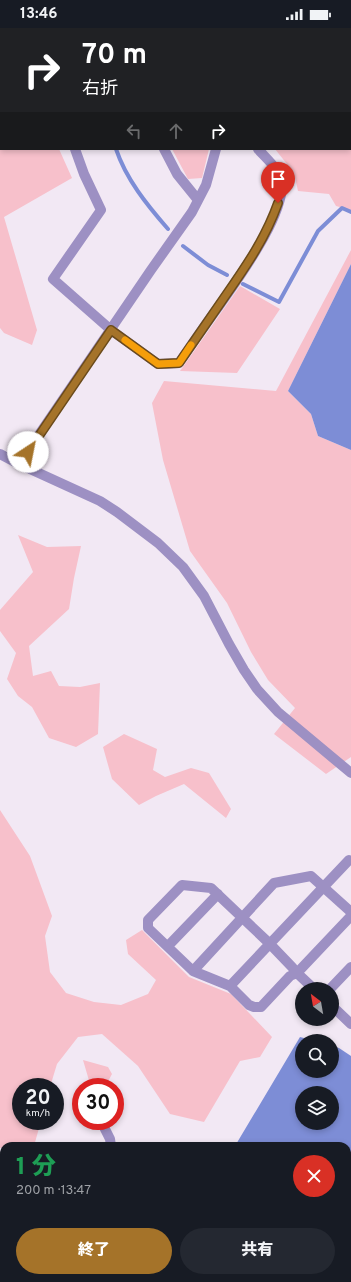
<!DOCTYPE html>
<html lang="ja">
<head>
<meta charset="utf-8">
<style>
	:root { --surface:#171b24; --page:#242831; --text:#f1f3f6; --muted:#9ea1a6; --accent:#a57329 }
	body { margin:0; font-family:Overpass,"Noto Sans JP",sans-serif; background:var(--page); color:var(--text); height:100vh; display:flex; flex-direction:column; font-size:15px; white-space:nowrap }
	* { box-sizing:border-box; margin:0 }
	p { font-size:13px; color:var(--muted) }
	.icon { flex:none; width:22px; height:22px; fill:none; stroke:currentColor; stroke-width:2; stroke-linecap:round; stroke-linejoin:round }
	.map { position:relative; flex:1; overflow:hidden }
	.details { position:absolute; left:0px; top:1114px; width:351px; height:140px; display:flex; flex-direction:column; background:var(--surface); border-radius:12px 12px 0 0; box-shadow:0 2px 6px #0003 }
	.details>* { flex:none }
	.banner { position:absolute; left:0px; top:0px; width:351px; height:122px; box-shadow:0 2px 6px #0003; background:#202124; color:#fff; overflow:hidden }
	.needle { width:26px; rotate:329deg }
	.fabs { position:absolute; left:295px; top:954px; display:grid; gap:8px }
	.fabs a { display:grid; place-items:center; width:44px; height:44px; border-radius:50%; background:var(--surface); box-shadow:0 2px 6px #0003; font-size:20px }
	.speed { position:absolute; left:12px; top:1050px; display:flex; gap:8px; font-size:20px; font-weight:700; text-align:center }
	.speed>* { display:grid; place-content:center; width:52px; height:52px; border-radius:50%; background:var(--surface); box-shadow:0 2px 6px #0003; line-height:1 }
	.speed small { font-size:10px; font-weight:400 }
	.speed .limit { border:6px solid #d22; background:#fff; color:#111 }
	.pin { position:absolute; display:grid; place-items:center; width:34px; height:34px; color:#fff; margin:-41px -17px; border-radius:50% 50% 50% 0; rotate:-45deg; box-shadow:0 0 4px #0007 }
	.pin .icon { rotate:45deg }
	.me { position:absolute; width:44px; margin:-22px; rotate:34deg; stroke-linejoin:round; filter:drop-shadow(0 0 3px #0008) }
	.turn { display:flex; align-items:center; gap:14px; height:84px; padding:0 16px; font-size:18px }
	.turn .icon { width:52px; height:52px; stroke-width:2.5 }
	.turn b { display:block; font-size:28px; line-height:34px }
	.lanes { display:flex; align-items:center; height:38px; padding:0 16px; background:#0003; justify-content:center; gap:20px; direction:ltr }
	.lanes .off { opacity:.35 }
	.round { display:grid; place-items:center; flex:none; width:42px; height:42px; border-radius:21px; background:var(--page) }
	.overview { display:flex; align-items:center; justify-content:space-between; height:68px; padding:0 16px }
	h1 { font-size:24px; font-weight:800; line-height:30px; color:#1e9e55 }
	.action { display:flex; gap:8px; margin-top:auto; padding:8px 16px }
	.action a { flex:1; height:46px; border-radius:24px; background:var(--accent); color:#fff; font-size:16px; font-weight:800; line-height:46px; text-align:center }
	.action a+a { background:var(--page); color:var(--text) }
	.status { display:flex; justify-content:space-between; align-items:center; height:28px; padding:0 20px; background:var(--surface); direction:ltr }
	.status svg { height:11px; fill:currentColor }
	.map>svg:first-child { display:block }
	.green { fill:#f7c0cb }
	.water { fill:#7d8dd6; fill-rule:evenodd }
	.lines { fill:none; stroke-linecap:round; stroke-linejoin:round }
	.stream { stroke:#7d8dd6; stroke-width:4 }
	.minor { stroke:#9d90c3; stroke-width:10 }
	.route-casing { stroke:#6b4b1b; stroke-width:10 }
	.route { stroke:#a57329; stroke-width:7 }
	.slow { stroke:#f59e0b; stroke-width:7 }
</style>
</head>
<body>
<div class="status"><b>13:46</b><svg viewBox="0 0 49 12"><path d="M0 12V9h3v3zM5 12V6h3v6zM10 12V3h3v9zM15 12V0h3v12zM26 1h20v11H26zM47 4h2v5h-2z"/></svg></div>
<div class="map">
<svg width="351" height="1254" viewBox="0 0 351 1254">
	<rect width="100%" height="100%" fill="#f2e8f4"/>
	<path class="green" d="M350 48H351V182L336 178 329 166 298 163 294 145 275 121H350Z
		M0 50H1V121H59L72 150 4 189 37 302 32 317 4 305 0 300Z
		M172 121H209L202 150 188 151Z
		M351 222V236L288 363 311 386 318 408 351 422V729L326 746 274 706 295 680 268 652 251 624 227 575 190 523 163 432 152 375 164 353 276 363Z
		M240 258 280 281 237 345 180 343Z
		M18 507 47 519 81 518 74 550 69 581 29 618 33 648 51 643 59 658 80 659 100 655 98 706 76 719 49 710 32 679 18 668 7 651 16 625 0 603V582L33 544Z
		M124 706 157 721 153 742 165 749 191 740 209 745 231 781 226 790 184 756 156 768 139 777 112 751 103 719Z
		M0 782 30 828 52 888 45 908 50 944 66 965 94 974 121 977 148 966 156 952 128 926 126 912 142 902 189 949 231 966 272 1009 260 1029 240 1033 204 1094 170 1086 138 1038 102 1006 78 1009 57 1036 50 1059H21V1093H41L34 1118H4V1119L0 1120Z
		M83 1032 108 1039 112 1046 105 1059 90 1056Z
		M347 1196H351V1254H278L279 1250H347Z
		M102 1250H126V1254H102Z"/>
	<path class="water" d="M0 0H58V1H1V45H0Z
		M351 236V422L318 408 311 386 288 363Z
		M300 1009 315 1013H302V1043H332V1018L339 1020 351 1028V1177H347V1118H235ZM302 1065H332V1095H302Z"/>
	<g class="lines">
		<path class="stream" d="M0 49H1
			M116 121C126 151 147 177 168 201
			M183 218 208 237 227 247
			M243 256 279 274 318 203 342 180 351 184"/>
		<path class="minor" d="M68 0V1
			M186 1 189 0
			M240 1 241 0
			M75 121 84 146 101 182 53 251 111 302 158 336 179 335C192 316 205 297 219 278 237 252 290 181 281 149 280 143 263 127 258 121
			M164 121 177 146 198 172
			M0 426 19 436 100 473 117 484 158 515 183 539 204 568 229 616 244 642 257 661 278 684 351 745
			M19 436 151 242 192 184 206 157 216 121
			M168 918 218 866
			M193 943 274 855 311 848 351 884
			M230 958 349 832
			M314 961 297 945 292 939 269 915 211 860 182 857 148 892V900L193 943 230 958 249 977 254 979H261L290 948 297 945 351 888
			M330 961 351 939
			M332 978 351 996
			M101 1093 110 1111 111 1118
			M0 1134 4 1135
			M0 1185 4 1184
			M133 1254V1250"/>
	</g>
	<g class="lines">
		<defs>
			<path id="route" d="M28 424 111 302 158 336 179 335C195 312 211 289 226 267 247 237 266 209 278 175"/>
		</defs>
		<use href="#route" class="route-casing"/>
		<use href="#route" class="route"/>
		<path class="slow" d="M125 312 158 336 179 335 191 317"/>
	</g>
</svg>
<div class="fabs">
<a><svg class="needle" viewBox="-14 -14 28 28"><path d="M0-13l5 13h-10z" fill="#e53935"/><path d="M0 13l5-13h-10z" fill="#9ea1a6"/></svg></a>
<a><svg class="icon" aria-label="search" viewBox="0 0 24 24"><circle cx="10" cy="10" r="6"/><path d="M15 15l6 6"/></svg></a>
<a><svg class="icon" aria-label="layers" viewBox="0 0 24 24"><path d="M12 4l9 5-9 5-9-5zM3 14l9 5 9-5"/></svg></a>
</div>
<div class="speed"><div>20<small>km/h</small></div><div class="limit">30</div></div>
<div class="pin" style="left:278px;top:175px;background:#d93025"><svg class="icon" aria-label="arrive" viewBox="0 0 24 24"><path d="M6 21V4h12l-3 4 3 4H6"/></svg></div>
<svg class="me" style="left:28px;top:424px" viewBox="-20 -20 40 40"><circle r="19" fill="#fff"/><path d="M0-13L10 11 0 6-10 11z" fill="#a57329"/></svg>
<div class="banner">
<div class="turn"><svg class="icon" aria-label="right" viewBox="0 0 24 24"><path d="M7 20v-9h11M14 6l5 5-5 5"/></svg><div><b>70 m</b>右折</div></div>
<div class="lanes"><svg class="icon off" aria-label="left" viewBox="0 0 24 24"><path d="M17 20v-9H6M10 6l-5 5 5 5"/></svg><svg class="icon off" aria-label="ahead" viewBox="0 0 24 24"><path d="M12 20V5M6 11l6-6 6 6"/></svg><svg class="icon" aria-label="right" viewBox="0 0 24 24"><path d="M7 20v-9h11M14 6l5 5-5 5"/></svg></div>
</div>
<section class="details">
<div class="overview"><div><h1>1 分</h1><p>200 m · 13:47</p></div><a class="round" style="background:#d93025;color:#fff"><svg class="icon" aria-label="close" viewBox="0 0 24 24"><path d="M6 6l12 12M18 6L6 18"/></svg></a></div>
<div class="action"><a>終了</a><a>共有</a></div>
</section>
</div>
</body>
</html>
